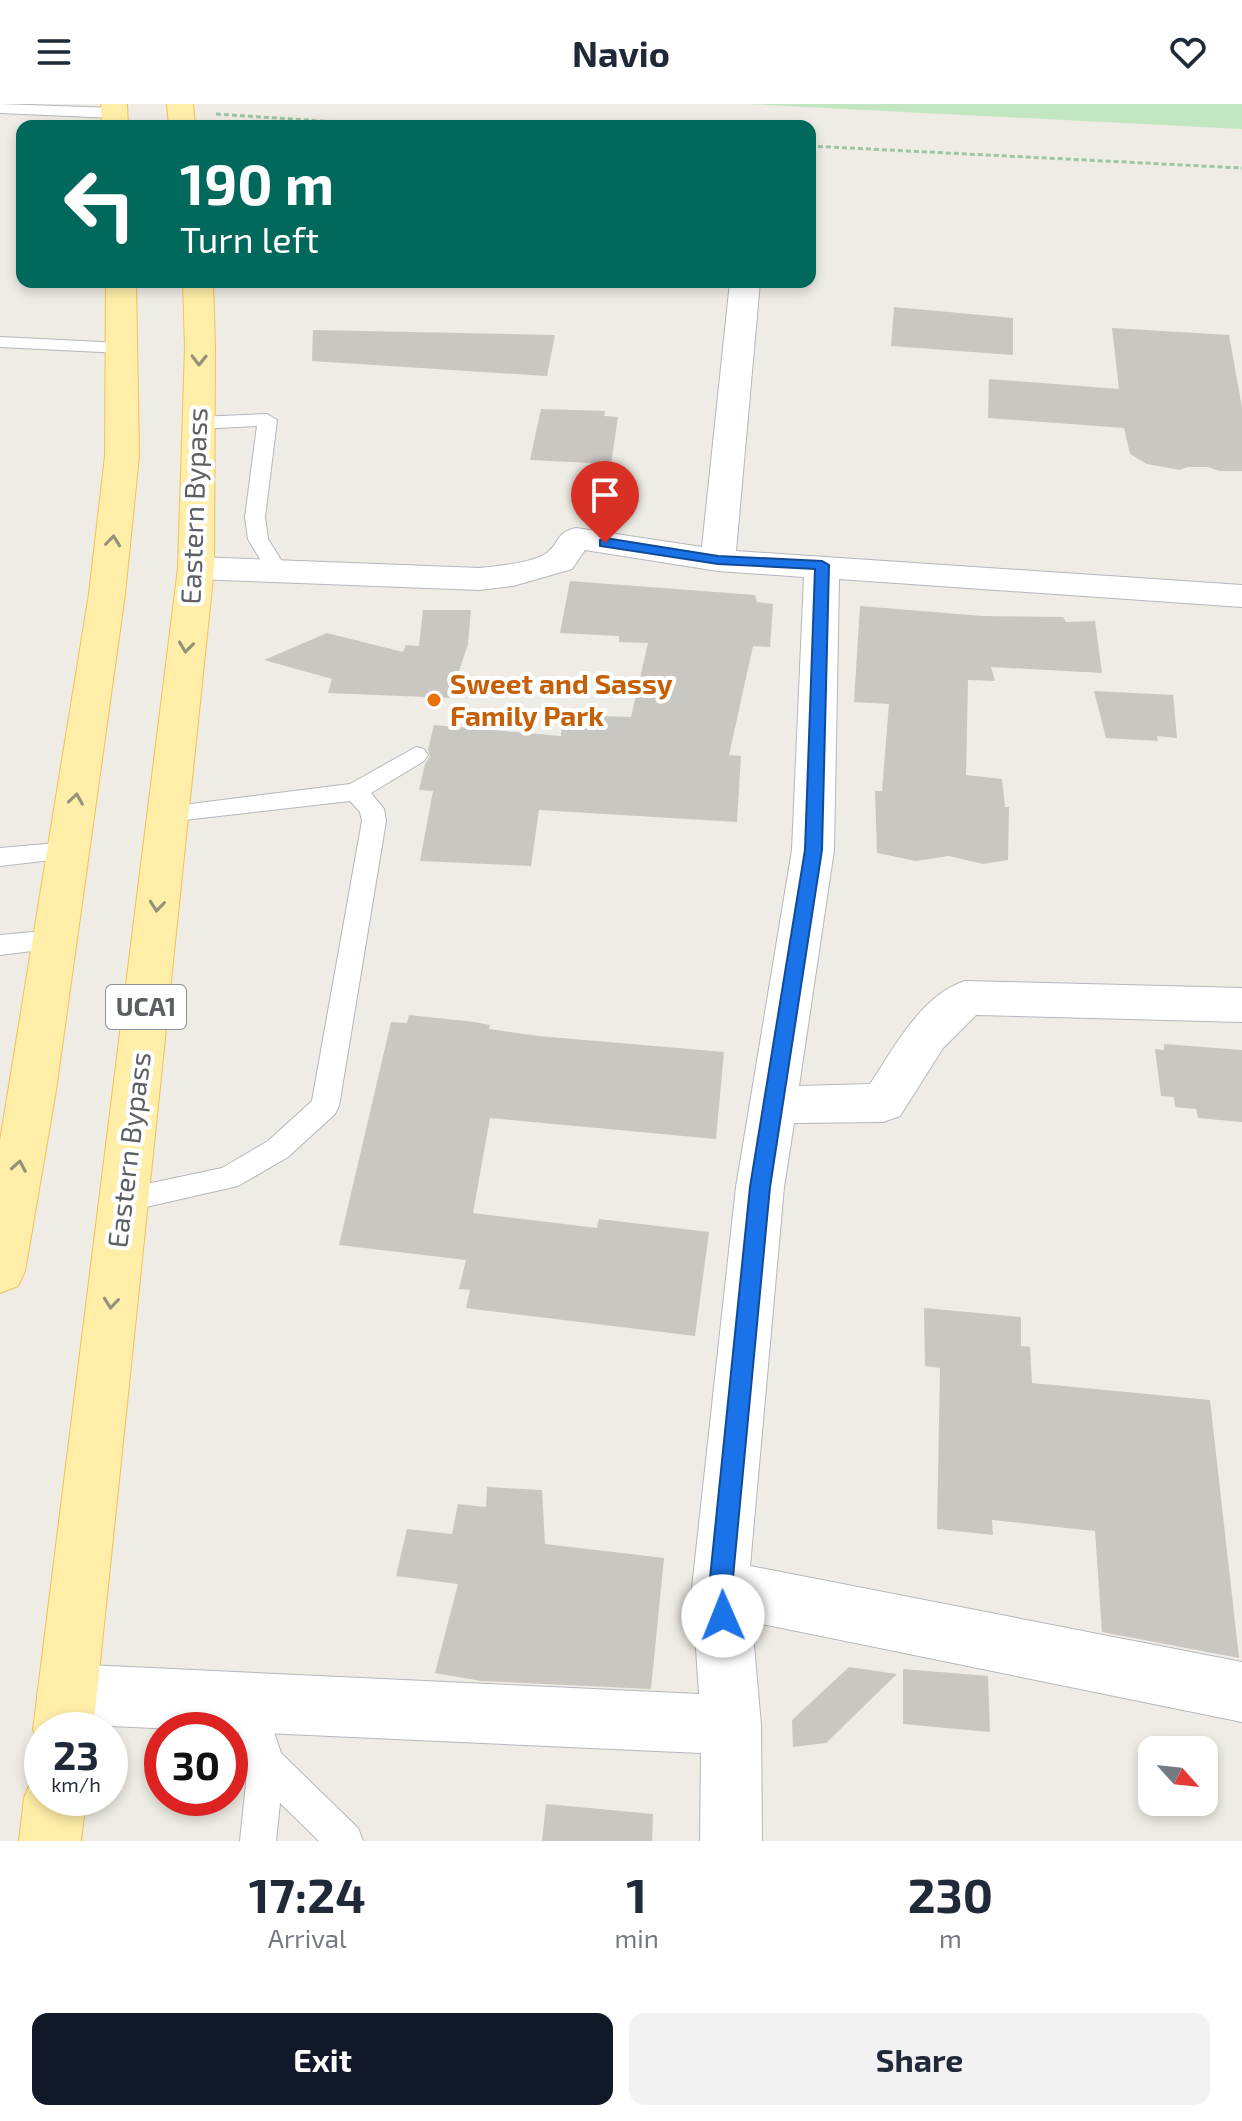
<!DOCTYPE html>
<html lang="en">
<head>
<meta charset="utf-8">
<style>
	:root { --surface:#fff; --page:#f2f2f3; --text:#1f2937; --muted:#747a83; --accent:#111827 }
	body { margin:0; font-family:"Exo 2",sans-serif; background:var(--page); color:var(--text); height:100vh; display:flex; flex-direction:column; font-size:30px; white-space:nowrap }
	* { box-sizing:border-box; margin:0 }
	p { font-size:26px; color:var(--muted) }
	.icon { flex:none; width:44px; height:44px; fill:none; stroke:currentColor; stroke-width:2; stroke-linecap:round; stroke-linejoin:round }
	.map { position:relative; height:1737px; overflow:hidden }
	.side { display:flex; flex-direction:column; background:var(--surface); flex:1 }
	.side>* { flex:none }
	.banner { position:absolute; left:16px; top:16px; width:800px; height:168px; border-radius:16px; box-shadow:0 4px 12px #0003; background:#00695c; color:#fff; overflow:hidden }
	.needle { width:52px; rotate:117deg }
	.controls { position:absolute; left:1138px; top:1632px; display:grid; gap:16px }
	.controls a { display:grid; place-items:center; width:80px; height:80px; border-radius:16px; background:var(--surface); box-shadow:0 4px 12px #0003; font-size:40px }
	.speed { position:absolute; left:24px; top:1608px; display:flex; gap:16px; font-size:40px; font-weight:700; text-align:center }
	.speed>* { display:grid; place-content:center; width:104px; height:104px; border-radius:50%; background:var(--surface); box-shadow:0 4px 12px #0003; line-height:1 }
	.speed small { font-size:20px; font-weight:400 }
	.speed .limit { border:12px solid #d22; background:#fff; color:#111 }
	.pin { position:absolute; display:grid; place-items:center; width:68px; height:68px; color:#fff; margin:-82px -34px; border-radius:50% 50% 50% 0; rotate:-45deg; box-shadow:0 0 8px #0007 }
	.pin .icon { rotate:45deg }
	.me { position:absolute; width:88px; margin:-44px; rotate:359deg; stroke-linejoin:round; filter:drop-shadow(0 0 6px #0008) }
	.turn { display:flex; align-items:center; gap:28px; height:168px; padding:0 32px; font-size:36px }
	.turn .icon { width:104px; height:104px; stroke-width:2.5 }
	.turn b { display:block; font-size:56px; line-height:68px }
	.eta { display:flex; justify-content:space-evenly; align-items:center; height:136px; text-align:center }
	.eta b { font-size:48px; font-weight:700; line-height:56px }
	.button { display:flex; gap:16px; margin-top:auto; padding:16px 32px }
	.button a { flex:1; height:92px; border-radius:16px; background:var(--accent); color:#fff; font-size:32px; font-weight:700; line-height:92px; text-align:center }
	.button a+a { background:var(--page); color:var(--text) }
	header { display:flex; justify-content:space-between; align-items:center; height:104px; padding:0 32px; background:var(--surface); font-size:36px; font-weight:700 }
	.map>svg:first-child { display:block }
	.green { fill:#c1e6c0 }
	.building { fill:#cac6c1 }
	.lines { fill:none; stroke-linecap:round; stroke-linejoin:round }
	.lane-casing { stroke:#b4b7bb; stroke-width:2 }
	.street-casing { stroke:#b4b7bb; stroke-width:2 }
	.primary-casing { stroke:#f1c25a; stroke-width:2 }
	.path { stroke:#99c7a4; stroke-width:3; stroke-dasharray:5 3; stroke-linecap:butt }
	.lane { fill:#fff; fill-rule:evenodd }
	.street { fill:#fff; fill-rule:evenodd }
	.primary { fill:#ffeea8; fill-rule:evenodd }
	.oneway { stroke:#95927c }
	.route { fill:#1a73e8; stroke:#114b97; stroke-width:2 }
	.food-dot { fill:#e8710a; stroke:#fff; stroke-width:3 }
	.labels { text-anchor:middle; stroke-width:8; stroke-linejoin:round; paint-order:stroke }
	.shield { fill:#fff; stroke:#8d9092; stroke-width:2 }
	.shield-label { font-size:26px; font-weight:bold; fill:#5c6064 }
	.street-label { font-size:28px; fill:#5c6064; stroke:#fff }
	.food-label { font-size:28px; font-weight:bold; fill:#c56008; stroke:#fff; text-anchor:start }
</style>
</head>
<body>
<header><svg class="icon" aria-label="menu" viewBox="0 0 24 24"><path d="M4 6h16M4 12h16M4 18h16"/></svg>Navio<svg class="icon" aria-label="heart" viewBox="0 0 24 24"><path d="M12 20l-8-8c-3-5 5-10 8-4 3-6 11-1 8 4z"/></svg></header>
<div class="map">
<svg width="1242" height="1737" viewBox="0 0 1242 1737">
	<rect width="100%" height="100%" fill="#eeece4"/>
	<path class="green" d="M749 0H1242V25Z"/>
	<path class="building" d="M894 203 1013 214V251L891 242Z
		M1112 224 1229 231 1242 303V367H1219L1208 363H1187L1180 366 1147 360 1130 350 1124 324 988 314 989 275 1119 285Z
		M313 226 555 231 547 272 312 257Z
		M541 305 605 307 604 312 618 313 611 360 530 356Z
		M570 477 755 491 757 498 773 500 770 543 753 542 729 651 741 652 737 718 539 706 531 762 420 757 433 687 419 686 425 660 430 653 428 646 434 621 561 632 562 611 631 613 648 539 619 538V532L560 529Z
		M860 502 982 512 1063 513 1066 518 1095 517 1102 569 991 563 995 577 968 576 966 671 1002 675 1005 703H1009L1008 756 983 760 949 752 916 757 877 749 875 687H882L889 600 854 598Z
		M423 506H471L468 540 450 594 328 589 332 575 264 556 327 529 403 548 406 541 419 542Z
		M1094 587 1173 591 1177 634 1157 632 1158 637 1106 634Z
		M409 911 475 918 490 921 489 925 538 932 724 948 716 1035 490 1014 473 1109 597 1124 599 1115 709 1128 695 1232 466 1204 470 1186 459 1185 466 1156 339 1141 391 918 407 919Z
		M1164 940 1242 946V1018L1198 1014 1196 1005 1175 1003 1174 993 1161 992 1155 945 1164 946Z
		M924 1204 1021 1213V1242L1030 1243 1032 1279 1210 1296 1239 1554 1102 1528 1095 1427 992 1416 993 1431 937 1425 940 1264 925 1262Z
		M487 1383 542 1386 545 1440 664 1454 651 1585 481 1577 435 1569 458 1480 396 1472 407 1425 452 1430 458 1400 486 1403Z
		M849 1563 897 1570 826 1639 793 1643 792 1616Z
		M903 1565 988 1572 990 1628 903 1620Z
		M546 1700 653 1710 652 1737H542Z"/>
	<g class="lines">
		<defs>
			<path id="lane" d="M0 0 114 4 122 9 114 14 0 9Z
				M0 233 121 239 130 244 121 249 0 243Z
				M267 310 277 316 265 413 268 435 288 467 277 473 270 472 248 435 245 413 257 322 198 325 188 319 198 313Z
				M416 643 424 645 428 651 424 657 371 689 384 705 386 717 339 1002 335 1010 288 1053 238 1082 124 1108 114 1105 110 1096 114 1087 222 1064 268 1037 312 997 362 717 360 708 350 697 167 718 159 716 155 710 159 704 350 680Z
				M68 738 77 741 80 747 77 753 0 762V744Z
				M55 826 64 829 68 836 64 843 0 851V831Z
				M248 1580 260 1586 281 1649 358 1724 363 1737H319L280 1699 276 1737H240L248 1660 230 1598 236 1586Z"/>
			<path id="street" d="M730 178H760L736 447 1242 481V503L839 475 834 746 799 982 870 980C894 944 921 891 965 877L1242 884V918L976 911 943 944 900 1012 883 1018 794 1019 784 1083 750 1462 1242 1558V1618L752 1518 761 1621 762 1737H700L701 1649 67 1620 46 1611 37 1590 46 1569 67 1560 699 1590 692 1484 736 1083 792 746 804 473 718 467 585 446 572 465 513 482 479 486 196 475 183 472 178 464 183 456 196 453 479 464C497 462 535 459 548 448 561 436 557 428 576 424L702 443Z"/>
			<path id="primary" d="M101 0H127L128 22H102Z
				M167 0H193L195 22H169Z
				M106 178H136L139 352 125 490 56 986 25 1167 18 1182 0 1189V1037L89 490 105 352Z
				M183 178H213L215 243 214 464 93 1626H42V1647L33 1626 178 464 185 243Z
				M42 1669V1694H86L81 1737H19L24 1694 33 1672Z"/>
		</defs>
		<use href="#lane" class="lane-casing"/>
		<use href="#street" class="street-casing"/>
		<use href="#primary" class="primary-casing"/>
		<path class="path" d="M216 10 398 22
			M810 42 1242 64"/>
		<use href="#lane" class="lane"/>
		<use href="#street" class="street"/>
		<use href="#primary" class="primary"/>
	</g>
	<defs><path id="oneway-chevron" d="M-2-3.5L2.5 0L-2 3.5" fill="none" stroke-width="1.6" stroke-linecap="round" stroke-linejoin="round" transform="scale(2)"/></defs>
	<g class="oneway">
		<use href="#oneway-chevron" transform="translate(199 256) rotate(91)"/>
		<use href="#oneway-chevron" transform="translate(113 437) rotate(-84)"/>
		<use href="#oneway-chevron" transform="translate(186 543) rotate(97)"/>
		<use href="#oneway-chevron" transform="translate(76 695) rotate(-81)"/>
		<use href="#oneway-chevron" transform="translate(157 802) rotate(96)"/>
		<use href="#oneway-chevron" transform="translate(19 1062) rotate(-80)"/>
		<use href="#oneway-chevron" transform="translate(111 1199) rotate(96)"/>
	</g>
	<path class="route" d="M605 434 718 452 822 457 829 461 822 746 770 1083 732 1484 734 1512 731 1520 723 1523 714 1520 709 1484 750 1083 805 746 815 465 718 460 600 442V436Z"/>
	<circle class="food-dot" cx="434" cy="596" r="8"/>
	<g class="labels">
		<rect class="shield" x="106" y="881" width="80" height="44" rx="6"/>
		<g class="shield-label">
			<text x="146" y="912">UCA1</text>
		</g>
		<g class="street-label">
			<text transform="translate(194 402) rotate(-88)" y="10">Eastern Bypass</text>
			<text transform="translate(129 1046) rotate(-83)" y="10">Eastern Bypass</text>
		</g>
		<g class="food-label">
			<text x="450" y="590">Sweet and Sassy<tspan x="450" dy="32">Family Park</tspan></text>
		</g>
	</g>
</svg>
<div class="controls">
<a><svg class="needle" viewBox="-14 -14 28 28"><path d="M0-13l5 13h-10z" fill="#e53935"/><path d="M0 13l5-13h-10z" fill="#747a83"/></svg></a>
</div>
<div class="speed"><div>23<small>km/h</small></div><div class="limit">30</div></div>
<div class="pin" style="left:605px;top:439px;background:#d93025"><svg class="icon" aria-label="arrive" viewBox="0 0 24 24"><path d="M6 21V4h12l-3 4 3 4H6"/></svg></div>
<svg class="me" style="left:723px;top:1512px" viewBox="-20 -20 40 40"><circle r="19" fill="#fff"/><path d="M0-13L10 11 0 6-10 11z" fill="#1a73e8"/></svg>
<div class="banner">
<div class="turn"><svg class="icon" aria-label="left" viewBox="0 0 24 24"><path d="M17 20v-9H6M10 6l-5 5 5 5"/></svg><div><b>190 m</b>Turn left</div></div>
</div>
</div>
<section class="side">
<div class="eta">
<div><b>17:24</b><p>Arrival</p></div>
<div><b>1</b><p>min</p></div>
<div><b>230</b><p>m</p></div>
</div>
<div class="button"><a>Exit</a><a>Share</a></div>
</section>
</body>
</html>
